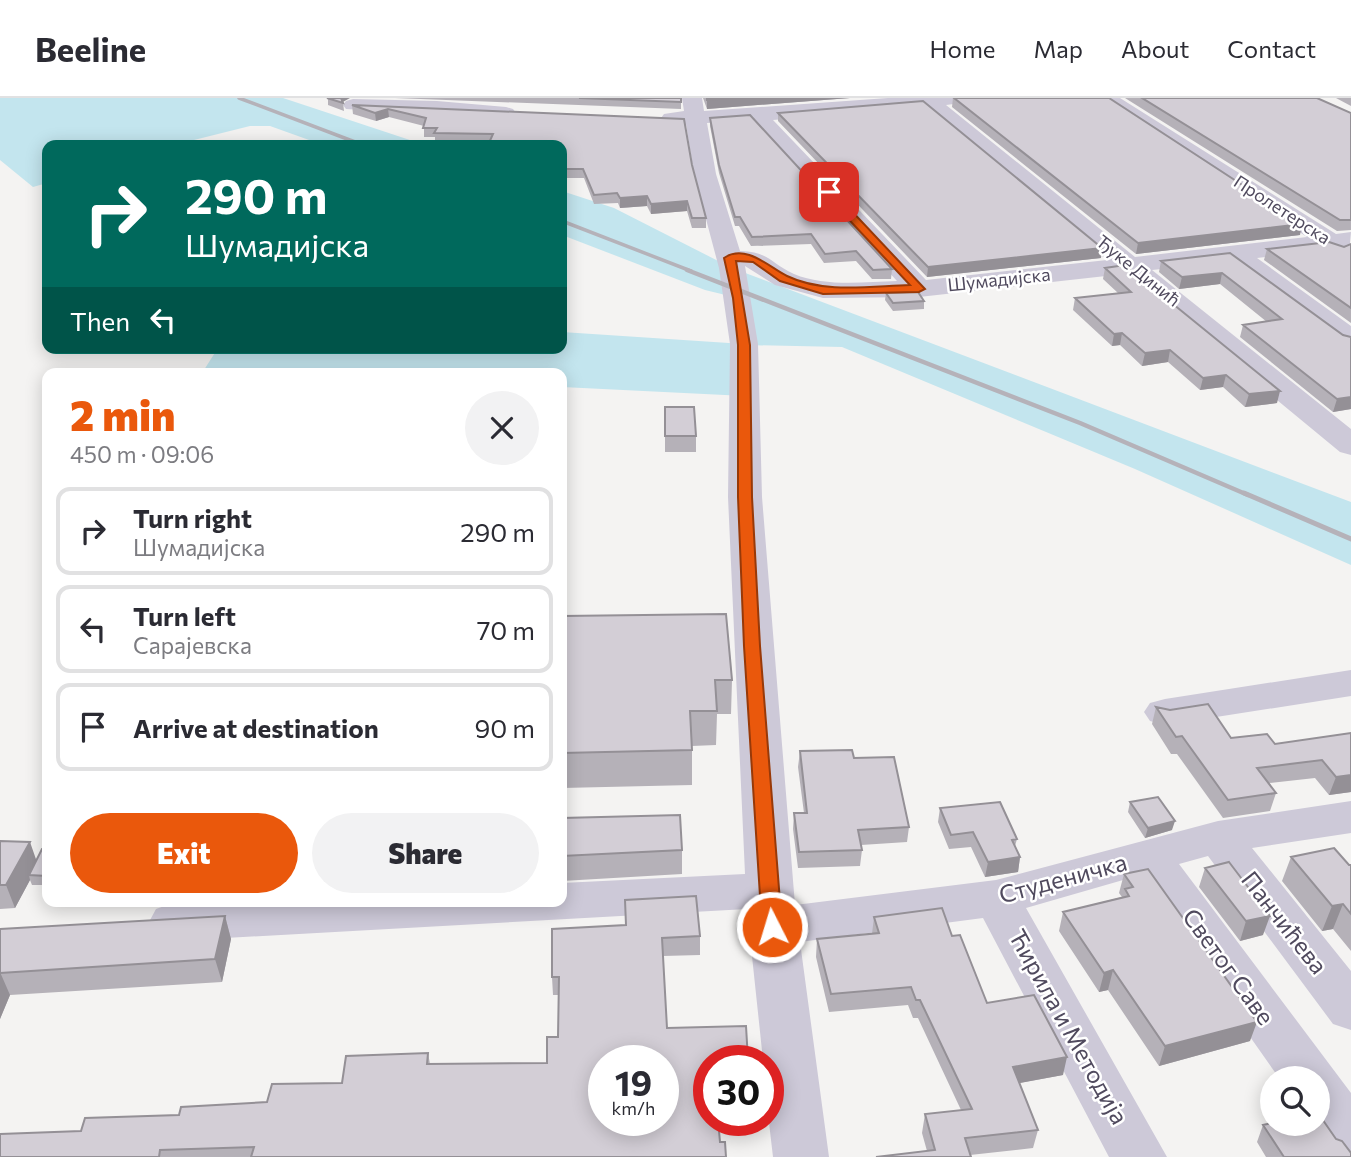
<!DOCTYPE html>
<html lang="en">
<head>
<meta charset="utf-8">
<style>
	:root { --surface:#fff; --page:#f2f2f3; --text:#2b2b33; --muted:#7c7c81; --line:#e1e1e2; --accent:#ea580c }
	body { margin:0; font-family:Commissioner,sans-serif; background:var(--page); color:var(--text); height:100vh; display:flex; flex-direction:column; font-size:26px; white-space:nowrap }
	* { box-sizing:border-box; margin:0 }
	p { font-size:23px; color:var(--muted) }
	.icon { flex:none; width:38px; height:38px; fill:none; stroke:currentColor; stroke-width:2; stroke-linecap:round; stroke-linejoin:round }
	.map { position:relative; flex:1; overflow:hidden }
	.panel { position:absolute; left:42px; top:270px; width:525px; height:539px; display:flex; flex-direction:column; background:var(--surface); border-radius:14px; box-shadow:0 4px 18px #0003 }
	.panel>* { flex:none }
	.hud { position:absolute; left:42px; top:42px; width:525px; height:214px; border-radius:14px; box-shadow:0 4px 18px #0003; background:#00695c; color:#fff; overflow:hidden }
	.buttons { position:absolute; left:1260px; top:968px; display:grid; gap:14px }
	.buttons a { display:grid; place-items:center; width:70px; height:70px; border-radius:50%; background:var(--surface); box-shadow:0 4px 18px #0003; font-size:35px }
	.speed { position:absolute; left:588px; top:947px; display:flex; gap:14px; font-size:35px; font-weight:700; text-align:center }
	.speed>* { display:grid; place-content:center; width:91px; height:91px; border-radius:50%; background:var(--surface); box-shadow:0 4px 18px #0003; line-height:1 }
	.speed small { font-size:18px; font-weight:400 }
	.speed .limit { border:10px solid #d22; background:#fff; color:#111 }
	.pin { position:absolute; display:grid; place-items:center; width:60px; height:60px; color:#fff; margin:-30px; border-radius:14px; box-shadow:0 4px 10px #0006 }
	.me { position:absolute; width:77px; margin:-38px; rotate:355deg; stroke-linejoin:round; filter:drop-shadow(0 0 5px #0008) }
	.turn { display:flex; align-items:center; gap:24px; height:147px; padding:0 28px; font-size:32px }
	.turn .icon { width:91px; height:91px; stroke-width:2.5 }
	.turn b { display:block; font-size:49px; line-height:60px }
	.then { display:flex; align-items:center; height:66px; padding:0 28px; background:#0003; gap:14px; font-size:26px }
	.round { display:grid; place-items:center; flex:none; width:74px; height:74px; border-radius:37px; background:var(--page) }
	.summary { display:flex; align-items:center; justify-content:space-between; height:119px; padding:0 28px }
	h1 { font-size:42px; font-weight:800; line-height:52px; color:var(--accent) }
	.button { display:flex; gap:14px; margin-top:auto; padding:14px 28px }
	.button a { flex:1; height:80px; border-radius:42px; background:var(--accent); color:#fff; font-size:28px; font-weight:800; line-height:80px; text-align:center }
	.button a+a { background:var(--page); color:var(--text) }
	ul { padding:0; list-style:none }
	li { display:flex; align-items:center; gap:21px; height:88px; margin:0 14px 10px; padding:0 14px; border:4px solid var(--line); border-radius:14px }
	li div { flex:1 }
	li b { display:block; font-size:26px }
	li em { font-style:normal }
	header { display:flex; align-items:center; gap:42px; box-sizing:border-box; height:98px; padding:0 35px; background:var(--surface); border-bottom:2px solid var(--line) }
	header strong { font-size:33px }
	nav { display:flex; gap:38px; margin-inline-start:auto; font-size:24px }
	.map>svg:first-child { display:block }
	.green { fill:#c3e5ee }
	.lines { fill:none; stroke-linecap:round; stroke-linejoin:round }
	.minor { fill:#cdc9d8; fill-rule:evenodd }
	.rail-far2 { stroke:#b5b2b9; stroke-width:3.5 }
	.rail-far1 { stroke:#b5b2b9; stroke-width:4.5 }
	.rail { stroke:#b5b2b9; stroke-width:5 }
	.wall { fill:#b5b1b8 }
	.shaded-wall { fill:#949096 }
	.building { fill:#d3ced6; stroke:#949096; stroke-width:2; fill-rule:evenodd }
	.route { fill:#ea580c; stroke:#983908; stroke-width:2 }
	.labels { text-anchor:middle; stroke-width:5; stroke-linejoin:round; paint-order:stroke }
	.far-street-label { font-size:18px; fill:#504a5e; stroke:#fff }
	.near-street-label { font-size:24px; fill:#504a5e; stroke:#fff }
</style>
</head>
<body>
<header>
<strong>Beeline</strong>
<nav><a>Home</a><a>Map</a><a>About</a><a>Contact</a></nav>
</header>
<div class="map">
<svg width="1351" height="1059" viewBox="0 0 1351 1059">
	<rect width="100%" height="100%" fill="#f4f3f2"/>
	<path class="green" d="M0 0H283L425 47H323L270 28H250L174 47H47V85L33 89 0 62Z
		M562 93 614 110 732 170 1351 404V467L1135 371 842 249 744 247 745 298 562 289V275H202L218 250H562V234L744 246 738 200 705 192 562 137Z"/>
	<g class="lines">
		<path class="minor" d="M682 0H702L704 13 888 0H972L969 4 946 7 1135 159 1307 139 1096 0H1120L1336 136 1351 134 1349 155 1340 158 1326 152 1257 160 1351 228V250L1341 247 1228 164 1152 172 1351 331V357L1340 354 1124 176 919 199 823 200 775 187 745 168 758 246 762 399 795 807 996 782 1218 723 1351 703V735L1252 750 1351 873V932L1333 926 1208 758 1179 766 1351 995V1059L1331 1056 1310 1026H1318V980H1279L1137 778 1026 810 1167 1059H1109L983 820 800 844 829 1059H773L768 1016V962H763L747 811 173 843 156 837 149 824 156 811 173 805 562 803V785L745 776 728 399 730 246 719 170 694 76 686 26 664 24 661 20 664 16 684 13ZM923 9 1107 162 926 182 773 22ZM751 23 897 183C864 184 825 189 794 176 770 165 770 154 740 153L716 76 707 25Z
			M353 1 437 3 506 9 513 11 516 15 513 19 506 21 346 11 343 7 346 3Z
			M1351 572V598L1165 627 1150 623 1144 614 1150 605 1165 601Z"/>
		<path class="rail-far2" d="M239 0 363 47
			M562 123 691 173"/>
		<path class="rail-far1" d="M687 172 1080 325 1248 397"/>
		<path class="rail" d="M1244 395 1351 441"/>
	</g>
	<path class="wall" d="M328 0 343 4 344 13 328 7Z
		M395 0H681V11Z
		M703 0H850L707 11Z
		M953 0H1109L1300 137 1136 156 952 9Z
		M1125 0H1317L1351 15V132L1337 133Z
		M1336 0H1351V8Z
		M352 7 684 21 692 67 706 120V130H692L687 113 651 116 647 108 620 110 618 105 594 106 584 80H562V47L435 44V39H424V28L389 19 376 23 353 16Z
		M778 15 1101 160 927 179 778 23Z
		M710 20 892 171 891 181H872L856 163 824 165 811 146 751 148 739 128H735L719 75 710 28Z
		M1351 146V225L1264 162 1267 151 1344 149Z
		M1230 155 1343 237 1351 311 1333 314 1240 239 1243 227 1267 224 1220 186 1179 191 1159 174 1161 163Z
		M1105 170 1277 305 1245 309 1223 289 1200 292 1168 264 1142 268 1120 247 1112 248 1073 212 1075 200 1118 195 1103 181Z
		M886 195 924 203V211L893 213 885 202Z
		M665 309 696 338V354H665Z
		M562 518 732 582 731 616H717L716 647 692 648V687L562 690Z
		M1156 609 1231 640 1275 646 1351 635V694L1329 697 1315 680 1269 685 1276 695 1270 713 1223 720 1177 656H1171L1152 626Z
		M800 653 854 660 909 729 907 744 861 747 862 752 860 768 798 770 793 731 794 715H804L798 669Z
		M1130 704 1172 732 1145 740 1128 714Z
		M940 710 1017 741 1015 748 1020 759 1018 774 985 779 971 749 949 751 938 724Z
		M562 720 682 752V776L562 783Z
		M0 743 36 762 47 751V787H32L30 782 15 810 0 811Z
		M1291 759 1351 767V853L1333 831 1322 833 1282 783Z
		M1205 770 1263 837 1240 843 1199 789Z
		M1124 776 1250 943 1159 968 1108 892 1099 894 1059 833 1063 814 1122 799 1119 795Z
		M225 818 231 841 222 884 10 897 0 921V831Z
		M874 819 952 838 987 905 1063 977 1019 985 1038 1032 1033 1050 970 1057 927 1053 922 1035 925 1016 961 1012 918 920H913L908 907 829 914 816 859 817 841 872 836Z
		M552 831 700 838V857L663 858 667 930 709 962 720 1044 726 1059H0L81 1033 267 1004 342 985 428 955 430 966 547 965 558 939 559 897H553L552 879Z
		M1263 1027 1336 1041 1351 1059H1266L1257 1044Z"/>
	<path class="shaded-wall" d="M340 0H350L341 5Z
		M729 0H850L707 11V2Z
		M388 11 389 19 376 23 375 15Z
		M647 98V108L620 110V100Z
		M687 103V113L651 116V106Z
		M1302 126 1300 137 1136 156 1138 145Z
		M1102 150 1101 160 927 179 928 169Z
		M1222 175 1220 186 1179 191 1182 179Z
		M1122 235 1120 247 1112 248 1114 236Z
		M1170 252 1168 264 1142 268 1145 255Z
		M1226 277 1223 289 1200 292 1203 280Z
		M1280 293 1277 305 1245 309 1249 296Z
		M1351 299V311L1333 314 1337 301Z
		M1351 677V694L1329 697 1336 679Z
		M1175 723 1172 732 1145 740 1148 730Z
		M30 744 38 767 29 777 30 782 15 810 6 787Z
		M1020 759 1018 774 985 779 988 764Z
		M1343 806 1333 831 1322 833 1332 808Z
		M225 818 231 841 222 884 215 861Z
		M1270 818 1263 837 1240 843 1246 823Z
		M1113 872 1108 892 1099 894 1104 875Z
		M0 874 10 897 0 921Z
		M1257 924 1250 943 1159 968 1165 948Z
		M1067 959 1063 977 1009 987 1013 969Z"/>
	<path class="building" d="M327 0H341L343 5Z
		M579 0H681V4Z
		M707 0H729L707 2Z
		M954 0H1109L1302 126 1138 145Z
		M1142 0H1317L1351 15V122H1340Z
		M923 3 1102 150 928 169 778 15Z
		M352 7 684 21 692 67 706 120H692L687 103 651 106 647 98 620 100 617 95 594 97 583 71H562V47H488L493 36 434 35 437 30H423L426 20 388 11 375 15Z
		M750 17 892 171 873 172 856 153 825 156 811 136 752 139 740 119H735L719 67 710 20Z
		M1329 144 1344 149 1351 146V210L1267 151Z
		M1230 155 1343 237 1351 239V299L1337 301 1243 227 1282 221 1222 175 1182 179 1161 163Z
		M1125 167 1280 293 1249 296 1226 277 1203 280 1170 252 1145 255 1122 235 1114 236 1075 200 1131 194 1105 170Z
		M918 194 924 203 893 205 886 195Z
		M665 309H694L696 338H665Z
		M726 516 732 582H715L717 613H690L692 652 562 655V518Z
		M1208 606 1231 640 1267 636 1275 646 1351 635V677L1336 679 1322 662 1257 670 1276 695 1228 702 1182 638 1176 639 1156 609 1170 612Z
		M852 652 854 660 894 659 909 729 858 732 862 752 799 754 794 715H807L800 653Z
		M1158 699 1175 723 1148 730 1130 704Z
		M1000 704 1017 741 1012 742 1020 759 988 764 973 734 951 737 940 710Z
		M680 717 682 752 562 758V720Z
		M0 743 30 744 6 787H0Z
		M1334 750 1349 767H1351V816L1343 806 1332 808 1291 759Z
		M42 751H47V778L29 777Z
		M1229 764 1270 818 1246 823 1205 770Z
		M1148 771 1257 924 1165 948 1113 872 1104 875 1063 814 1129 798 1125 791 1133 789 1124 776Z
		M696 798 700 838 662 840 667 930 746 928 748 962H709V1022H718L720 1044H725L726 1059H251L254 1049 160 1052 159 1059H0V1036L81 1033 85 1020 179 1017 181 1009 267 1004 272 986 342 985 346 958 428 955 427 966 547 965V939H558L559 879H552V831L626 827 625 802ZM604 962H663V1022H604Z
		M942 810 952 838 960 837 987 905 1034 897 1067 959 1013 969 1038 1032 965 1040 971 1059H876L935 1052 925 1016 972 1011 920 902H916L911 889 831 896 817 841 879 835 874 819Z
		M225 818 215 861 0 875V831Z
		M1318 1015 1336 1041 1342 1043 1351 1055V1059H1284L1263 1027 1272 1025 1318 1026Z"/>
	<path class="route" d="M825 92H832L925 191 919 194 823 196 780 183 753 164 736 163 750 247 752 399 760 548 782 829 779 834 772 837 765 834 762 829 744 548 738 399V247L733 200 724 160C746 145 770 170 787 178 824 196 871 188 910 187L825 96Z"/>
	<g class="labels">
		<g class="far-street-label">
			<text transform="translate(1282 112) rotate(33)" y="6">Пролетерска</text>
			<text transform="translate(1138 173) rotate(39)" y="6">Ђуке Динић</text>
			<text transform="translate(999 182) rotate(-6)" y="6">Шумадијска</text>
		</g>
		<g class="near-street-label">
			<text transform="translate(1063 781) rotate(-15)" y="8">Студеничка</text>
			<text transform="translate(1284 825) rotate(52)" y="8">Панчићева</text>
			<text transform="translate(1228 869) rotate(54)" y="8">Светог Саве</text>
			<text transform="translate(1068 929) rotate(61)" y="8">Ћирила и Методија</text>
		</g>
	</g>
</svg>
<div class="buttons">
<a><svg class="icon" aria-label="search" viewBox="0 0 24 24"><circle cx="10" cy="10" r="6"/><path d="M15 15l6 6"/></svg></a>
</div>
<div class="speed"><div>19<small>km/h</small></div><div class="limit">30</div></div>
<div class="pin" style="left:829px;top:94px;background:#d93025"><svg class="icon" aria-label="arrive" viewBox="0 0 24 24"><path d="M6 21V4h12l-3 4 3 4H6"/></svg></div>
<svg class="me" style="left:772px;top:829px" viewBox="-20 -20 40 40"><circle r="17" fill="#ea580c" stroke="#fff" stroke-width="3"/><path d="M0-11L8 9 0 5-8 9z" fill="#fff"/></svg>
<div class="hud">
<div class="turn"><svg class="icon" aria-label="right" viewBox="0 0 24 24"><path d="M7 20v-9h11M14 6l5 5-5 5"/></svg><div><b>290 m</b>Шумадијска</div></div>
<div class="then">Then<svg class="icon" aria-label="left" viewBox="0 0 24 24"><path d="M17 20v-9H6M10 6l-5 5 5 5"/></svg></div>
</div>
<section class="panel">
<div class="summary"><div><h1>2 min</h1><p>450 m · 09:06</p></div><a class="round"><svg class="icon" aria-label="close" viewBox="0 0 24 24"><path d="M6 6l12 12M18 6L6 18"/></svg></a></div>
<ul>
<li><svg class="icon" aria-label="right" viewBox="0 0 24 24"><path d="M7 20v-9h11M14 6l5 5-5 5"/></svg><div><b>Turn right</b><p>Шумадијска</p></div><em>290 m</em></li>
<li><svg class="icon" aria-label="left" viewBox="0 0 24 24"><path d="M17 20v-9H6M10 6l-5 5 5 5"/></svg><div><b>Turn left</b><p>Сарајевска</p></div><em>70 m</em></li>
<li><svg class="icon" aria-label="arrive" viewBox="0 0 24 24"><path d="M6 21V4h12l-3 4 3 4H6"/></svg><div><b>Arrive at destination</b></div><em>90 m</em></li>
</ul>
<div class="button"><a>Exit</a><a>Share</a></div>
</section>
</div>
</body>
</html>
